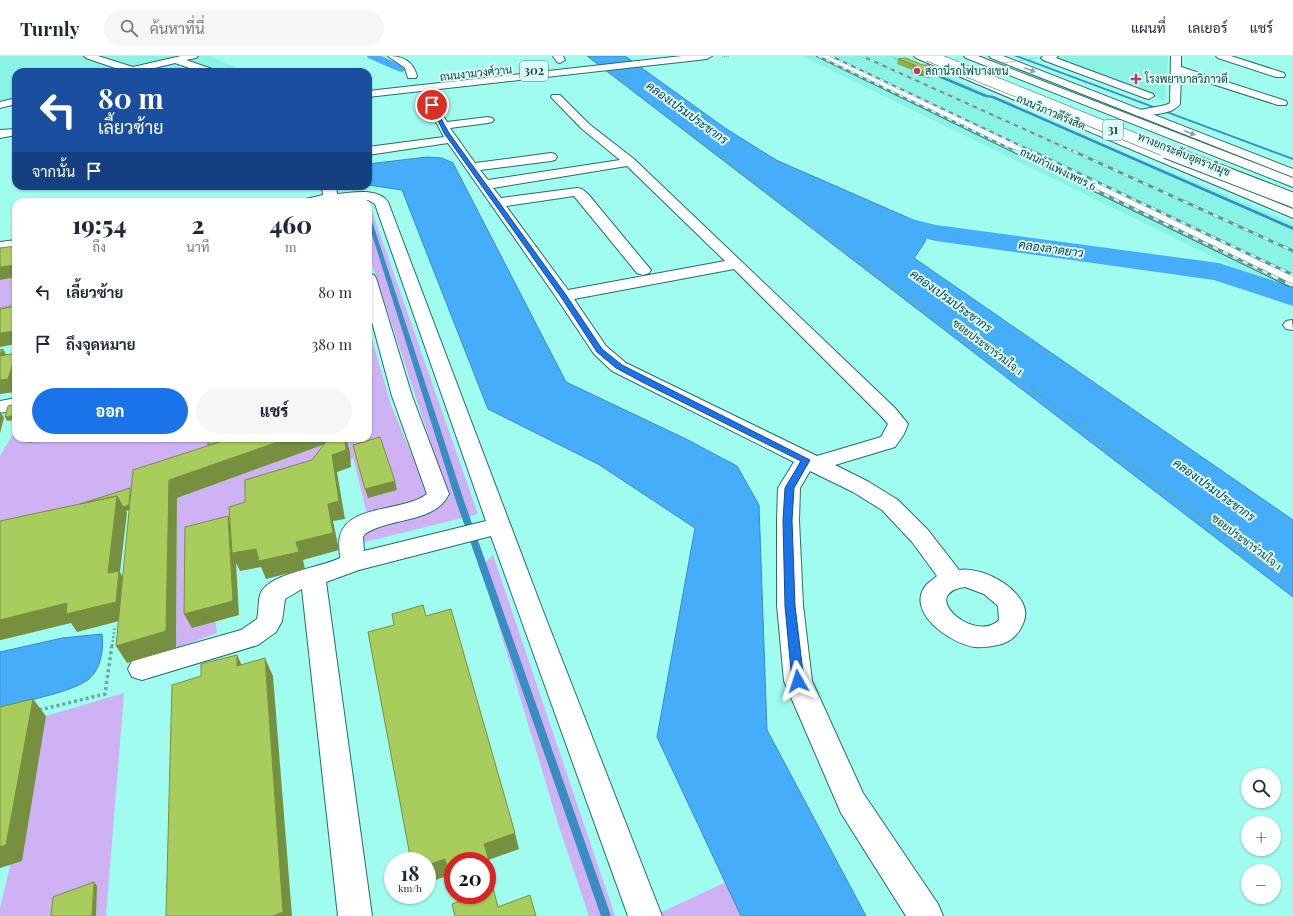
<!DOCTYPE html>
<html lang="th">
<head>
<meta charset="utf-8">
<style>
	:root { --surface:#fff; --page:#f6f6f7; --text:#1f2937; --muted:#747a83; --line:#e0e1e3; --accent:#1a73e8 }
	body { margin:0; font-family:"Playfair Display",Sarabun,serif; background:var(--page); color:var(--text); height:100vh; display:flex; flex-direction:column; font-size:15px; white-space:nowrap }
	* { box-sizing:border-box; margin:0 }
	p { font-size:13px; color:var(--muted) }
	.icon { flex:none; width:22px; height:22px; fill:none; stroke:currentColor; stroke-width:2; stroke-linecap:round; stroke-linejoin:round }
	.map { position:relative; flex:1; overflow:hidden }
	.sheet { position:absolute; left:12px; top:142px; width:360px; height:244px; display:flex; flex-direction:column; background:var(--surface); border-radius:12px; box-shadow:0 1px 3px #0004 }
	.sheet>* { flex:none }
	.top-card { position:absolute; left:12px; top:12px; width:360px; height:122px; border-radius:12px; box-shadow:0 1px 3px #0004; background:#1a4fa0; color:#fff; overflow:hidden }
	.fabs { position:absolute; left:1241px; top:712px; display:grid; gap:8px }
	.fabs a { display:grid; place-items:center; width:40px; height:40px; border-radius:50%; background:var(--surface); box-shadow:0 1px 3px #0004; font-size:20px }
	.speed { position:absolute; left:384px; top:796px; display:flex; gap:8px; font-size:20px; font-weight:700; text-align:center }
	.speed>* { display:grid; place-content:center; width:52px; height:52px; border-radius:50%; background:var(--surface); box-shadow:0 1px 3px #0004; line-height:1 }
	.speed small { font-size:10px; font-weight:400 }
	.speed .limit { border:6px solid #d22; background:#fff; color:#111 }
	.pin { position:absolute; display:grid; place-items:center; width:34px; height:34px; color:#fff; margin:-17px; border:2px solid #fff; border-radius:50%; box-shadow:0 1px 4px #0007 }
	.me { position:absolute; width:44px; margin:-22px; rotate:354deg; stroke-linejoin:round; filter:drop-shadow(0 0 3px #0008) }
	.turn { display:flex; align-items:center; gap:14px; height:84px; padding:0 20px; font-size:18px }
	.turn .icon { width:52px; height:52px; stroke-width:2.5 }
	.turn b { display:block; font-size:28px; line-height:34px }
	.then { display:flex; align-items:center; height:38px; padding:0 20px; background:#0003; gap:8px; font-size:15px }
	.eta { display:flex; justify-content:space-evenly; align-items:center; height:68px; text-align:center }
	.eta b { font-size:24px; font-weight:800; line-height:28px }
	.action { display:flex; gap:8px; margin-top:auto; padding:8px 20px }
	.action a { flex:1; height:46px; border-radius:24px; background:var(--accent); color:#fff; font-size:16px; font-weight:800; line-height:46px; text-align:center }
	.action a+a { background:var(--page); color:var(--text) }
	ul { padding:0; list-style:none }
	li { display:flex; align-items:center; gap:12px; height:52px; padding:0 20px }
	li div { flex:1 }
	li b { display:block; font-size:15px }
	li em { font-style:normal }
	header { display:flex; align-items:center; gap:24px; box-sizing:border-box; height:56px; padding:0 20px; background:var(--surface); border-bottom:1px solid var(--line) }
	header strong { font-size:19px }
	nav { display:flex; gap:22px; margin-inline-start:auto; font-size:14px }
	.search { width:280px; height:36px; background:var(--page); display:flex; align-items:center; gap:10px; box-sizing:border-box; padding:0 14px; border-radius:22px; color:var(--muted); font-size:15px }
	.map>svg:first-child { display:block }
	.built { fill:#89f3e5 }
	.green { fill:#cfb2f4 }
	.water { fill:#45adfa; stroke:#388dc2 }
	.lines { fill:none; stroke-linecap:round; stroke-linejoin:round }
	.stream { fill:#388dc2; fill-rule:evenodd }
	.canal { fill:#45adfa; fill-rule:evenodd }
	.river { fill:#45adfa; fill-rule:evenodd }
	.minor-casing { stroke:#256f66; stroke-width:2 }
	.major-casing { stroke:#256f66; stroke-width:2 }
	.highway-casing { stroke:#256f66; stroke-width:2 }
	.path-far4 { stroke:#65aaa1; stroke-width:1; stroke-dasharray:1 1; stroke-linecap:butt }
	.path-far3 { stroke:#65aaa1; stroke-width:1.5; stroke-dasharray:1.5 1.5; stroke-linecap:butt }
	.path-far2 { stroke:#65aaa1; stroke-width:2; stroke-dasharray:1.5 1.5; stroke-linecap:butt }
	.path-far1 { stroke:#65aaa1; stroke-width:2.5; stroke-dasharray:2 2; stroke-linecap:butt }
	.path { stroke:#65aaa1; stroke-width:3.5; stroke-dasharray:3 3; stroke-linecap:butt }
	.minor { fill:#fff; fill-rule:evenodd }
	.major { fill:#fff; fill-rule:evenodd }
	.highway { fill:#fff; fill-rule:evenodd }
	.rail-far2-casing { stroke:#599a91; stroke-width:2 }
	.rail-far1-casing { stroke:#599a91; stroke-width:3 }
	.rail-casing { stroke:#599a91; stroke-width:3.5 }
	.rail-far2 { stroke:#dbfef8; stroke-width:1.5; stroke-dasharray:4.5; stroke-linecap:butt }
	.rail-far1 { stroke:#dbfef8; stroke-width:2; stroke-dasharray:5.5; stroke-linecap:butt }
	.rail { stroke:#dbfef8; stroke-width:2.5; stroke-dasharray:8; stroke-linecap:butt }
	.highway-bridge-far1-casing { stroke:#256f66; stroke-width:12; stroke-linecap:butt }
	.highway-bridge-casing { stroke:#256f66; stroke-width:16; stroke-linecap:butt }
	.path-bridge { stroke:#65aaa1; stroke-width:1; stroke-dasharray:1 1; stroke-linecap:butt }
	.highway-bridge-far1 { stroke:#fff; stroke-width:11 }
	.highway-bridge { stroke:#fff; stroke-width:14 }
	.wall { fill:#90b04f }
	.shaded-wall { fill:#769040 }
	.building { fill:#a8cd5c; stroke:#769040 }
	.oneway { fill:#8da19e }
	.route { fill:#1a73e8; stroke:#114b97 }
	.poi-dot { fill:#c33666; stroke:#dbfef8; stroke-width:1.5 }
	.labels { text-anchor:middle; stroke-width:4; stroke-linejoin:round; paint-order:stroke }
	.far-poi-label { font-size:11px; fill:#1b433e; stroke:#dbfef8; text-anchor:start }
	.far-street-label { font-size:11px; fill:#1b433e; stroke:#dbfef8 }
	.shield { fill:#dbfef8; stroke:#557b76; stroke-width:1 }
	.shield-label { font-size:12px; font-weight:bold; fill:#1b433e }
	.far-water-label { font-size:12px; font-style:italic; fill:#0b3655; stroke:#dbfef8 }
</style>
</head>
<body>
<header>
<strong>Turnly</strong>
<div class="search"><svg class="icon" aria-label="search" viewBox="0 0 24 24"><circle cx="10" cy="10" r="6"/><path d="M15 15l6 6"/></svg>ค้นหาที่นี่</div>
<nav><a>แผนที่</a><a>เลเยอร์</a><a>แชร์</a></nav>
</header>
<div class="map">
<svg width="1293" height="860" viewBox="0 0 1293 860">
	<rect width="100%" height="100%" fill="#9ffcef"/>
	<path class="built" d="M0 0H210L245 16H162L152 12 136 16H16V46L0 50Z
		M802 0H900L1137 102 1293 167V240Z
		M1056 0H1168L1165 45 1047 1Z"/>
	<path class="green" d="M368 144 478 458 365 486 362 479 367 472 437 451 449 442 368 196V146H352Z
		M16 194V263L0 266V196Z
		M368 269 391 349 426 433 425 442 415 446 367 458 353 402 286 429 205 480 217 577 176 592 177 442 342 382H368Z
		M16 373V382H290L0 478V400Z
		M493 499 615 860H589L559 771 481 511Z
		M124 637 106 860H0V852L46 660Z
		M726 826 741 860H650L664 855Z"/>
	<path class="water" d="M587 0H625L725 72 776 104 927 170 925 186 914 202 1293 464V541Z
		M427 101 442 102 453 107 566 326 686 383 737 410 759 449 767 674 866 860H741L657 681 695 472 598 408 488 353 402 134 368 129V108Z
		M102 578C104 593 101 613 89 623 73 636 21 646 0 651V596L62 582Z"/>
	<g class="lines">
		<path class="stream" d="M1014 0H1019L1293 102V104Z
			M928 12 940 16 942 20 987 39 994 40 1293 171V174L992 42 985 41 940 22 938 18 927 14Z
			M368 158 370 159 463 442 611 860H601L455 442 368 166Z"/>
		<path class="canal" d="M367 0H381L406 11 407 13 402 16 398 15 368 2Z"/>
		<path class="river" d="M871 153 936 169 1219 207 1293 231V250L1214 224 936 185 861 167 857 161 861 155Z"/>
		<defs>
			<path id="minor" d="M84 0H98L133 11 181 0H198L196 2 186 4 215 14 216 16H201L175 7 138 16H120L121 14 86 2Z
				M388 0C403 0 413 5 417 20L416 22H408L405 12Z
				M553 0H563L565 4 560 7 557 6Z
				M817 0H830L1293 220V231L1287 229Z
				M1043 0H1058L1056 2 1153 38 1154 40 1149 43 1145 42 1043 4 1041 2Z
				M1171 0H1181V11L1286 45 1287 47 1286 49H1278L1181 18 1180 48C1172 59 1152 58 1139 60L1135 59 1133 57 1135 55 1166 49 1170 47Z
				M1216 0H1231L1284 17 1285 19 1284 21H1276L1218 2Z
				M430 37 435 40 437 49 447 66 488 61 492 62 494 64 492 66 488 67 450 72 475 107 551 97 555 98 557 101 555 104 551 105 480 114 488 124 620 104 581 72 551 41 552 39H560L589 68 634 103 895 352 908 368 904 378 895 391 835 409 869 426 898 444 928 474 959 514C982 509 1034 537 1024 565 1020 577 1013 584 1002 588 993 590 984 592 975 591 951 588 903 555 927 528 930 525 934 523 937 520L912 486 882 454 853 436 810 415 800 432 799 464 803 549 812 625 863 737 938 848 943 860H906L841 757 784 625 777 549V464L778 432 794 406 612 315 594 298 556 241 448 87 368 99V91L444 81 427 49 425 40ZM627 110 725 205 568 234 506 150 574 140 637 217 643 219 649 217 651 214 588 138 582 133 577 132 501 142 493 132ZM734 213 881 360 888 368 881 381 817 400 626 307 606 290 574 243ZM965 531 984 538 998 550 999 564C979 584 937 553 948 539 952 533 959 532 965 531Z
				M16 42V48L0 52V46Z
				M322 130H336L337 138C352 137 377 131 388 146L543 555 662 860H628L491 480 359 514 326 526 372 860H338L302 533 285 543 282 565 276 576 258 589 142 624 132 621 128 613 132 605 241 574 257 563C259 555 258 546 260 539 267 517 321 512 340 502 340 496 338 487 340 480 348 448 404 456 427 438L392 340 368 251V217L374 219 376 222 412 340 449 438C434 468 390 461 365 478L363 481 364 495 486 465 375 148 368 144 304 146 306 143 323 139Z
				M16 184V192L0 194V186Z
				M1292 264 1293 274 1286 273 1283 269 1286 265Z
				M16 342V354L0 357V345Z"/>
			<path id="major" d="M682 0H712L707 3 368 41V35Z
				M914 0H927L1293 153V162L916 2Z
				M989 0H1003L1293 113V121L991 2Z
				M16 73V79L0 82V74Z"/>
			<path id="highway" d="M964 0H978L1293 122V131L966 2Z"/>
		</defs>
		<use href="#minor" class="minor-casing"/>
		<use href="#major" class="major-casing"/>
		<use href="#highway" class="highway-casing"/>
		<path class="path-far4" d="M722 1 729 0
			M893 2 901 5
			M622 25 717 96"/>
		<path class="path-far3" d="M715 95 882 220"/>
		<path class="path-far2" d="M880 219 1096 381
			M0 252 16 249"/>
		<path class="path-far1" d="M1094 380 1293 530
			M112 590 115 570"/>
		<path class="path" d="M39 654 105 638 112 589"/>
		<use href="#minor" class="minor"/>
		<use href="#major" class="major"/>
		<use href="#highway" class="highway"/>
		<defs>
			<path id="rail-far2" d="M818 0 1017 96
				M831 0 1034 96
				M862 0 1075 96"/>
			<path id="rail-far1" d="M1015 95 1273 220
				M1032 95 1293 219
				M1073 95 1293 195"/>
			<path id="rail" d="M1271 219 1293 230"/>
		</defs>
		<use href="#rail-far2" class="rail-far2-casing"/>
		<use href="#rail-far1" class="rail-far1-casing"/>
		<use href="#rail" class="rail-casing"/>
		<use href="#rail-far2" class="rail-far2"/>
		<use href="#rail-far1" class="rail-far1"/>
		<use href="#rail" class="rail"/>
		<defs>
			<path id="highway-bridge-far1" d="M929 0 1168 96"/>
			<path id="highway-bridge" d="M1166 95 1293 144"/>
		</defs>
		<use href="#highway-bridge-far1" class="highway-bridge-far1-casing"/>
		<use href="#highway-bridge" class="highway-bridge-casing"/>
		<path class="path-bridge" d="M997 8 1037 2"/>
		<use href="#highway-bridge-far1" class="highway-bridge-far1"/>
		<use href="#highway-bridge" class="highway-bridge"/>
	</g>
	<path class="wall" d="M898 3 923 9 936 12 935 20 927 22 923 20H919L911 17 912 14 897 8Z"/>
	<path class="shaded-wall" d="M936 12 935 15H936L935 20 927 22 929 16 931 13Z
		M924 14 923 20H919L920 15Z
		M16 209V221L0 224V211Z
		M16 275V288L0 291V277Z
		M3 293 10 306 0 300Z
		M16 298V333L15 336 0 338V324Z
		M0 355 4 362 0 377Z
		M16 359V364L7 365 5 361Z
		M25 382H56L28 387Z
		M289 382H342L177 442 176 592 127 607 116 590 169 424Z
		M345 382H346L350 396 351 411 337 416 345 463 333 465 339 494 303 504 305 513 266 523 261 511 240 515 236 507 239 559 192 572 184 558 228 460 234 473 296 486 328 448 332 399Z
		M395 425 397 434 368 442 365 433Z
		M117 440 131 449 134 453 126 455 127 457 120 516 129 532 127 563 77 576 71 567 1 584H0V564Z
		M237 599 245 616 237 610Z
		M265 602 273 620 292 860H273Z
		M33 643 46 660 22 805 0 812V791Z
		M515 777 519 793 488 804 484 788Z
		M445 803 450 819 427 827V809Z
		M489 805 493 821 487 823V806Z
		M453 818V834L449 820Z
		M94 826 97 830 96 860H92Z"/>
	<path class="building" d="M905 2 923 9H928L936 12 931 13 936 15 929 16 924 14 920 15 912 11 917 10 898 3Z
		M16 190V209L0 211V192Z
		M16 250V275L0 277V253Z
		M3 293 0 300 16 297V298L8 323 0 324V294Z
		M16 348V359L5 361 8 350Z
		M380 381 395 425 365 433 353 389Z
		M208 382H226V384L208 389Z
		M232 382H289L169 424 166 575 116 590 133 414Z
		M329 382H345L346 394 332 399 339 445 328 448 333 477 296 486 299 496 259 505 256 493 232 497 229 451 245 446V424L312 404Z
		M130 432 129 449 123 451 117 440 80 448Z
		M117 440 108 517 119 515 116 546 66 558 67 547 0 564V465Z
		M228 460 233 545 184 558 185 471Z
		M423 549 426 560 451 553 515 777 484 788 489 805 487 806V805H453V818L449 820 445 803 427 809V805H411L368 576 394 569 392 558Z
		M237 599V610L265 602 283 856 273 860H166L172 629 201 620V608Z
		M33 643 6 789 0 791V651Z
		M94 826 92 860H51L53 841Z
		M493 832 498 851 530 839 536 860H455L452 848 475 839H487V834Z"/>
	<defs><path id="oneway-solid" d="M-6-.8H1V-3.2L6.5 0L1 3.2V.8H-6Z"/></defs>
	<g class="oneway">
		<use href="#oneway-solid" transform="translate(1030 14) rotate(21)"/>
		<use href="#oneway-solid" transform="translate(1190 77) rotate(21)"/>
	</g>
	<path class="route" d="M430 48H433L449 77 566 239 602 293 622 309 810 404 794 432 792 464 795 550 804 625 802 628 798 630 794 628 792 625 785 550 783 464 785 432 801 405 644 327 616 312 597 296 561 241 444 77Z"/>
	<g class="poi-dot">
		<circle cx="917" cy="15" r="4"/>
		<path d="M1134 17h4v4h4v4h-4v4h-4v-4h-4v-4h4z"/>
	</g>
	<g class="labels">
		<g class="far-poi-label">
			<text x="925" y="19">สถานีรถไฟบางเขน</text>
			<text x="1145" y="27">โรงพยาบาลวิภาวดี</text>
		</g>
		<g class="far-street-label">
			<text transform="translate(476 17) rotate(-6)" y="4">ถนนงามวงศ์วาน</text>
			<text transform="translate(1051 56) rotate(23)" y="4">ถนนวิภาวดีรังสิต</text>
			<text transform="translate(1184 98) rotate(22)" y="4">ทางยกระดับอุตราภิมุข</text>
			<text transform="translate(1058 113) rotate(26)" y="4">ถนนกำแพงเพชร 6</text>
			<text transform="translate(988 291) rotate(37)" y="4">ซอยประชาร่วมใจ 1</text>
			<text transform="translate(1247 486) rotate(37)" y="4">ซอยประชาร่วมใจ 1</text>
		</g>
		<g class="shield">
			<rect x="520" y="5" width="28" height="20" rx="3"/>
			<rect x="1103" y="64" width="20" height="20" rx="3"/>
		</g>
		<g class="shield-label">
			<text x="534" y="19">302</text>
			<text x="1113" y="78">31</text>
		</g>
		<g class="far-water-label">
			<text transform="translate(687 57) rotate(36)" y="4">คลองเปรมประชากร</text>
			<text transform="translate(1051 193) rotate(8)" y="4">คลองลาดยาว</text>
			<text transform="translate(951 245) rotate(36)" y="4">คลองเปรมประชากร</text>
			<text transform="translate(1214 434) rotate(36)" y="4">คลองเปรมประชากร</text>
		</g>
	</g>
</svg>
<div class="fabs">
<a><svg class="icon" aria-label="search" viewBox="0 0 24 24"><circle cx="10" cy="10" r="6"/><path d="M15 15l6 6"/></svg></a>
<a>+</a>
<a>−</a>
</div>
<div class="speed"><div>18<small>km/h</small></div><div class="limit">20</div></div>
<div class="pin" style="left:432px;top:49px;background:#d93025"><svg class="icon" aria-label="arrive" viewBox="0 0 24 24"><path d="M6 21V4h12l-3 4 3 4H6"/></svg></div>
<svg class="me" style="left:798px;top:625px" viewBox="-20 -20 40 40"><path d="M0-17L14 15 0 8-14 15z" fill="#1a73e8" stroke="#fff" stroke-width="4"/></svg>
<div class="top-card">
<div class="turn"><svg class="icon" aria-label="left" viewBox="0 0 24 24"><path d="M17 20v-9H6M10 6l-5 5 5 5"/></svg><div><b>80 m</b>เลี้ยวซ้าย</div></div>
<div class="then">จากนั้น<svg class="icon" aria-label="arrive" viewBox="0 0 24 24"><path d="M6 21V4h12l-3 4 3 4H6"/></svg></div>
</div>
<section class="sheet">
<div class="eta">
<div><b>19:54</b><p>ถึง</p></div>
<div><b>2</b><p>นาที</p></div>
<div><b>460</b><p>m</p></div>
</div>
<ul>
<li><svg class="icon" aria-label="left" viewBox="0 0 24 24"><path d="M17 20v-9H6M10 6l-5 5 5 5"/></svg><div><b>เลี้ยวซ้าย</b></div><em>80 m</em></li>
<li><svg class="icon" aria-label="arrive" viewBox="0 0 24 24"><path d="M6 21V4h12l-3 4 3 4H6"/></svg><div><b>ถึงจุดหมาย</b></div><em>380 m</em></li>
</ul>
<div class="action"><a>ออก</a><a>แชร์</a></div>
</section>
</div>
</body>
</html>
